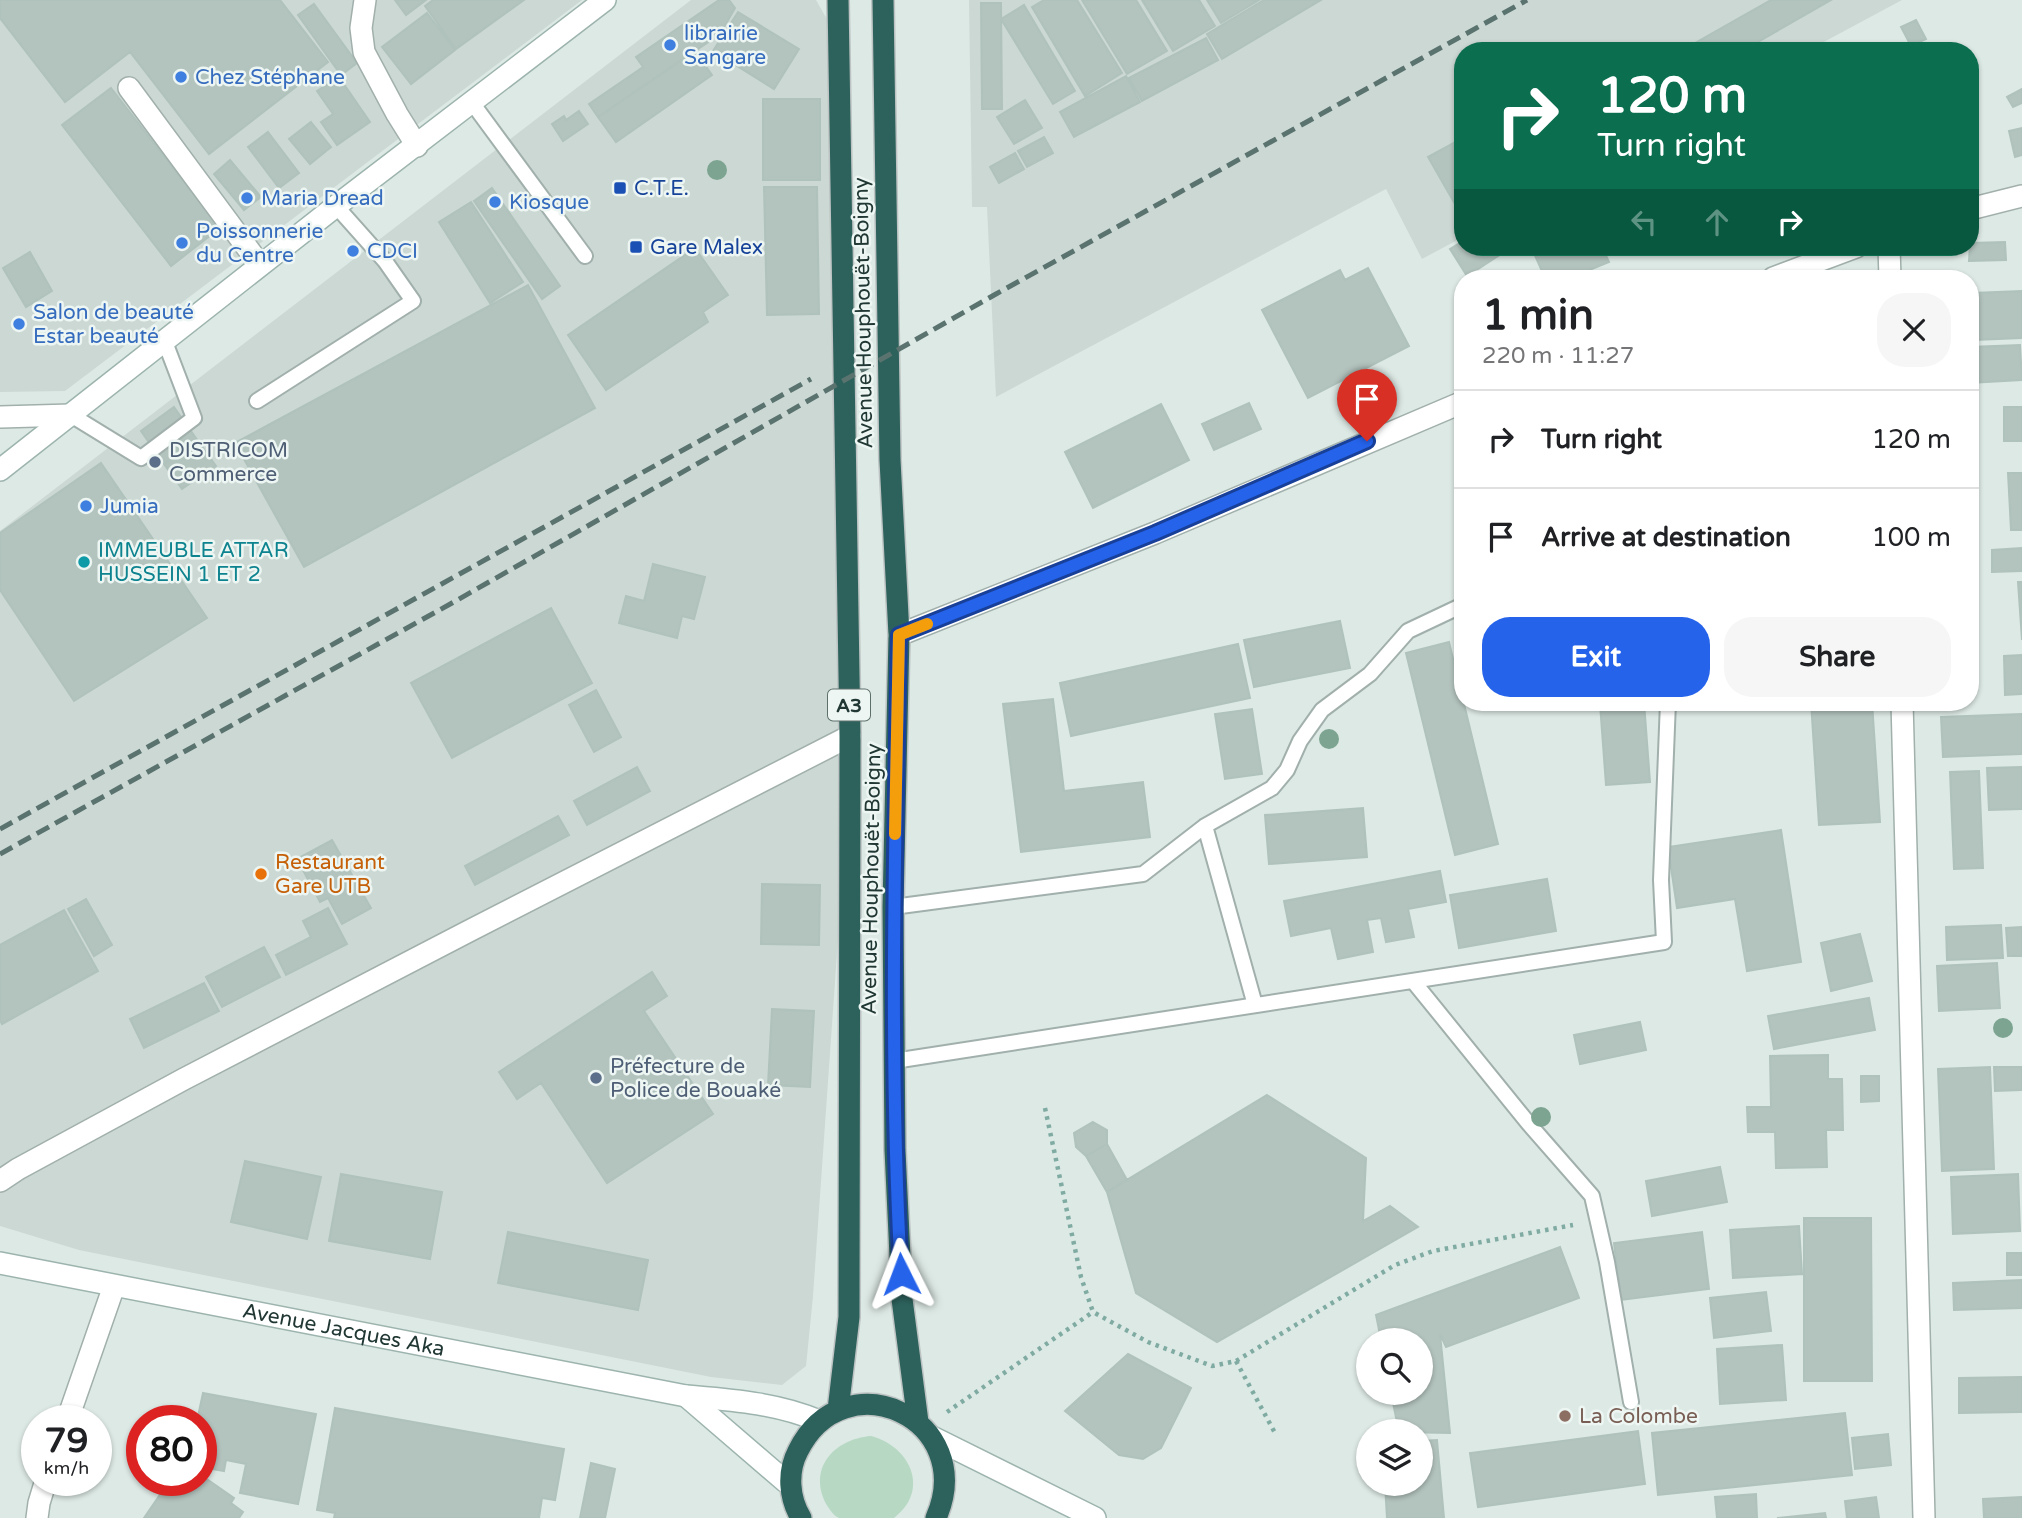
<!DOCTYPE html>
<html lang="en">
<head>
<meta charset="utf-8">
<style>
	:root { --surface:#fff; --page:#f6f6f6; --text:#202124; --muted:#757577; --line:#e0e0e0; --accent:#2563eb }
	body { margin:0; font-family:"Varela Round",sans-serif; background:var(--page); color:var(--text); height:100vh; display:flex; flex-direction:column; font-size:26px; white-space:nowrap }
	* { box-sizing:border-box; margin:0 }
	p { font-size:23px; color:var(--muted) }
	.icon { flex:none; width:38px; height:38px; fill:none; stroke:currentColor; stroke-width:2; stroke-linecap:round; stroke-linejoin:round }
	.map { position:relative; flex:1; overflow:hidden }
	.details { position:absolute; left:1454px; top:270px; width:525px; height:441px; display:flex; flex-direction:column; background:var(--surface); border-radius:28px; box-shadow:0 2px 5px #0004 }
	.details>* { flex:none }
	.banner { position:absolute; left:1454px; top:42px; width:525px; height:214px; border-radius:28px; box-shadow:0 2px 5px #0004; background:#0b6e4f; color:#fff; overflow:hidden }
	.controls { position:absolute; left:1356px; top:1328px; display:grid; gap:14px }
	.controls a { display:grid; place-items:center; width:77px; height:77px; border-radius:50%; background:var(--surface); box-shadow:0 2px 5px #0004; font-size:35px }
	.speed { position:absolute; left:21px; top:1405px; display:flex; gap:14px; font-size:35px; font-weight:700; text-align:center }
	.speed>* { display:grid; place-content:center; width:91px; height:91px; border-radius:50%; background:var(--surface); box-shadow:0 2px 5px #0004; line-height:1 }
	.speed small { font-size:18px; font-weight:400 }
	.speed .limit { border:10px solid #d22; background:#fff; color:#111 }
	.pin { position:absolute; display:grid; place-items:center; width:60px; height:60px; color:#fff; margin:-72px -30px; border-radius:50% 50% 50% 0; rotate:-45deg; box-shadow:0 0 7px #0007 }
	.pin .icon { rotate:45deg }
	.me { position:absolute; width:77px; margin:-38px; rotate:357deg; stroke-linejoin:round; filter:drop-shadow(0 0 5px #0008) }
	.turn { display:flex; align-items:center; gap:24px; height:147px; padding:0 28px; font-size:32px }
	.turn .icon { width:91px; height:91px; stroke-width:2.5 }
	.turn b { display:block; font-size:49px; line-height:60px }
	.lanes { display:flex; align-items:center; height:66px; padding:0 28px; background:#0003; justify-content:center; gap:35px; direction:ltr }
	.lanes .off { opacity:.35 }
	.round { display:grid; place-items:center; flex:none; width:74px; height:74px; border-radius:28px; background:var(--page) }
	.overview { display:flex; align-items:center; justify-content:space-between; height:119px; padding:0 28px }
	h1 { font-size:42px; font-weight:700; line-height:52px }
	.primary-button { display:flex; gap:14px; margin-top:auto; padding:14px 28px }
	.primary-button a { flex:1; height:80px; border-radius:28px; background:var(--accent); color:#fff; font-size:28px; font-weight:700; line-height:80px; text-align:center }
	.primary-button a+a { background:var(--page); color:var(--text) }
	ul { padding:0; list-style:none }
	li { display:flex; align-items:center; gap:21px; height:98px; padding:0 28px; border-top:2px solid var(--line) }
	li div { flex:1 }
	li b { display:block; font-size:26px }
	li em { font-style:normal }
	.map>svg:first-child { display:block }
	.built { fill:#ccd8d4 }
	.green { fill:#b7d9c4 }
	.building { fill:#b3c3be; stroke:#b0c2bc; stroke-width:2 }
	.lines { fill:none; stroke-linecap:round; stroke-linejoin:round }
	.lane-casing { stroke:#a1b0ac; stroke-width:18 }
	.street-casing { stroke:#a1b0ac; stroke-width:24 }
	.secondary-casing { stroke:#9db4ae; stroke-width:24 }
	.highway-casing { stroke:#bcc3c2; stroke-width:24 }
	.path { stroke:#7faba2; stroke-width:4.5; stroke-dasharray:3.5 5; stroke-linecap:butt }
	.lane { stroke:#fff; stroke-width:14 }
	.street { stroke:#fff; stroke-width:21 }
	.secondary { stroke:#fff; stroke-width:21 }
	.highway { stroke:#2d625c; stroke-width:21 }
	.rail { stroke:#5a736f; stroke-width:5; stroke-dasharray:14 7; stroke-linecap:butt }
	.tree { fill:#7ca491 }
	.route-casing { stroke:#184099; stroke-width:18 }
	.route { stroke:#2563eb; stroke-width:12 }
	.slow { stroke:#f59e0b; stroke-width:12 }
	.shop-dot { fill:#3f7fe0; stroke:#edf6f2; stroke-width:2.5 }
	.transit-dot { fill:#1a4fb4; stroke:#edf6f2; stroke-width:2.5 }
	.service-dot { fill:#5c6f8a; stroke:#edf6f2; stroke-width:2.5 }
	.culture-dot { fill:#0f9aa8; stroke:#edf6f2; stroke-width:2.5 }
	.food-dot { fill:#e8710a; stroke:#edf6f2; stroke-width:2.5 }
	.education-dot { fill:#8d6e63; stroke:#edf6f2; stroke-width:2.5 }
	.labels { text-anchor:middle; stroke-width:5; stroke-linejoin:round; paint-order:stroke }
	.shield { fill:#edf6f2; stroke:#5e706c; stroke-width:2 }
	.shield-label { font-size:19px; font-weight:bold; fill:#203733 }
	.shop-label { font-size:21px; fill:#366cbe; stroke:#edf6f2; text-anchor:start }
	.transit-label { font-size:21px; fill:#164399; stroke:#edf6f2; text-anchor:start }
	.street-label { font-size:21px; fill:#203733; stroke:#edf6f2 }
	.service-label { font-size:21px; fill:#4e5e75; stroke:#edf6f2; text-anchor:start }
	.culture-label { font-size:21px; fill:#0d838f; stroke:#edf6f2; text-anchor:start }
	.food-label { font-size:21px; fill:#c56008; stroke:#edf6f2; text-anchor:start }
	.education-label { font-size:21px; fill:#785e54; stroke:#edf6f2; text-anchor:start }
</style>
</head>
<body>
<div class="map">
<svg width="2022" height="1518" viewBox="0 0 2022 1518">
	<rect width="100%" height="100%" fill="#dde9e5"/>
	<path class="built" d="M0 0H582L65 391 0 392Z
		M691 0H816L828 21 844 853 813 1296 806 1366 782 1385 711 1377 79 1250 0 1226V531Z
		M969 0H1902L1807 51H1463V237L1422 259 1386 189 996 397 987 207H972Z"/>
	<path class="green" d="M871 1436C910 1446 931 1490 894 1518 882 1518 849 1518 839 1518 834 1516 831 1511 828 1507 806 1470 833 1439 871 1436Z"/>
	<path class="building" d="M0 0H280L328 62 209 154 130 52 65 102 0 18Z
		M395 0H426L406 15Z
		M433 0H524L456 49 425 6Z
		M719 0H729L735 8 720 34 598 117 589 104 643 67 636 57Z
		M1044 0H1077L1122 73 1085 96 1032 7Z
		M1082 0H1136L1167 51 1127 74Z
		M1142 0H1199L1215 26 1173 51Z
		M1207 0H1259L1221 23Z
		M1264 0H1321L1222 59 1207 34Z
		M1771 0H1831L1742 51H1681Z
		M981 3H1001L1002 109H982Z
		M314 4 357 63 341 75 298 15Z
		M1024 5 1075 91 1053 104 1001 19Z
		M738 12 799 49 774 89 713 51Z
		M427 13 455 50 411 84 382 47Z
		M1916 20 1926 39 1911 46 1901 27Z
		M1206 38 1218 60 1142 101 1129 78Z
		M695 51 712 75 616 142 598 117Z
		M1126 76 1140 102 1074 137 1060 112Z
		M339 77 370 122 337 145 321 122 333 114 317 91Z
		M111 88 220 228 171 266 62 125Z
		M2022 89V103L2013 107 2007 97Z
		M763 99H820V180H763Z
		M1025 100 1042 128 1014 144 997 117Z
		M579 111 588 124 563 141 552 124 564 116 566 120Z
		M311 122 331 147 310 164 289 139Z
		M2022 128V155L2015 157 2009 131Z
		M268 132 299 173 279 188 248 147Z
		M1044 137 1053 153 1027 167 1018 151Z
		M1463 138V208L1459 211 1428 157Z
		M1015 153 1024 169 999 183 990 167Z
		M230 160 261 197 244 210 214 174Z
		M764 187H817L819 314 767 315Z
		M492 188 560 286 542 299 474 201Z
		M471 202 523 282 490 303 439 222Z
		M1463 241V247H1512L1467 276 1450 249Z
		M2005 242 2006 260 1969 261 1970 243Z
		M1542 247H1602L1609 262 1570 278H1545L1533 251Z
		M695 248 728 295 703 312 708 322 606 390 568 335Z
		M30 252 52 291 26 307 3 268Z
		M1368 268 1409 346 1308 398 1262 310 1340 270 1345 280Z
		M528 285 595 408 304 567 235 443Z
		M2022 291V338L1975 340 1973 293Z
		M2020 345 2022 380 1970 383V347Z
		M1970 387H1975L1978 444 1970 445Z
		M1249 403 1261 429 1214 450 1202 424Z
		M1161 404 1189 460 1093 508 1065 452Z
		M174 407 198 441 164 464 141 431Z
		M2004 407H2022V441H2004Z
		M198 441 216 466 182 489 164 464Z
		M101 463 207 618 74 701 0 590V533Z
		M2008 473H2022V530H2011Z
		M2022 548V571L1992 572V550Z
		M653 564 705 577 694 619 682 616 677 638 619 623 626 596 644 601Z
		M2018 582H2022V640Z
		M551 608 592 683 452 758 411 683Z
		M1340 621 1350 668 1254 687 1244 640Z
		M1449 642 1498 844 1455 855 1406 653Z
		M1238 644 1250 698 1071 736 1060 683Z
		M2022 655V694L2005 695 2004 656Z
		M596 690 621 737 594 752 569 705Z
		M1053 699 1064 791 1143 782 1150 837 1021 852 1003 704Z
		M1544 702H1644L1650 782 1606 785 1600 704 1544 708Z
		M1811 702H1872L1880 822 1819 825Z
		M1252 709 1262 774 1225 779 1215 714Z
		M2022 714V754L1943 757 1941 717Z
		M637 767 650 791 587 825 574 801Z
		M2022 767V809L1989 810 1987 768Z
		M1979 771 1983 868 1954 869 1950 772Z
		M1363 808 1367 857 1269 864 1265 815Z
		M558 816 569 835 475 885 465 866Z
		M1781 830 1801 962 1747 971 1735 899 1677 908 1668 847Z
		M332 840 371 908 342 924 328 898 320 902 297 859Z
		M1440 871 1446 902 1408 909 1414 937 1386 942 1381 918 1367 920 1373 952 1338 959 1331 928 1291 936 1284 901Z
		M1547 879 1556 931 1459 948 1450 895Z
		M762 884 820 885 819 945 761 944Z
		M86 899 112 945 94 956 68 909Z
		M328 908 347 944 286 975 276 955 311 937 303 921Z
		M64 910 98 971 2 1024 0 1020V945Z
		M2001 925 2003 958 1947 960 1946 927Z
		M2022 927V956H2008L2006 928Z
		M1860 934 1872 981 1831 991 1821 943Z
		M264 947 280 977 222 1007 206 977Z
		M1997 963 2000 1008 1939 1011 1937 966Z
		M652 972 667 996 644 1011 713 1114 607 1183 541 1083 517 1099 499 1072Z
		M204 983 219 1011 144 1048 130 1019Z
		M1869 998 1875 1030 1774 1049 1768 1016Z
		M772 1009 814 1011 810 1087 768 1085Z
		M1640 1022 1646 1050 1580 1064 1574 1035Z
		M1828 1055V1079H1842L1843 1130H1826L1827 1167 1776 1168 1775 1132H1748L1747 1107H1771L1770 1056Z
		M1990 1067 1994 1169 1942 1171 1938 1069Z
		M1994 1067H2022V1090L1995 1091Z
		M1861 1076H1879V1101L1861 1102Z
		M1267 1095 1366 1158 1363 1221 1390 1206 1418 1227 1217 1342 1136 1293 1107 1192Z
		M1093 1122 1107 1130V1144L1086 1156 1076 1147 1074 1133Z
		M1107 1144 1127 1180 1107 1192 1086 1156Z
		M245 1161 321 1177 307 1239 231 1222Z
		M1720 1167 1727 1202 1652 1216 1646 1181Z
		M341 1174 442 1192 430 1259 329 1241Z
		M2018 1174 2020 1231 1953 1234 1951 1177Z
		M1804 1218H1871L1872 1381H1804Z
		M1799 1226 1802 1274 1733 1278 1730 1230Z
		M508 1232 648 1260 638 1310 498 1283Z
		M1702 1232 1709 1289 1621 1300 1614 1243Z
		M1560 1247 1579 1298 1446 1347 1440 1334 1450 1433 1399 1432 1391 1393H1421V1340H1381L1376 1315Z
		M2007 1253H2022V1275H2007Z
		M2022 1280V1308L1954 1310 1953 1283Z
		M1766 1292 1771 1331 1714 1338 1710 1298Z
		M1782 1345 1786 1400 1720 1404 1717 1349Z
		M1128 1354 1191 1388 1161 1448 1143 1459 1119 1455 1065 1411Z
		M2022 1377V1412L1959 1413V1378Z
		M203 1393 316 1414 298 1504 240 1493 246 1464 226 1460 224 1471 201 1467V1421H197Z
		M335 1408 564 1449 555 1500 542 1498 539 1518H334L335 1513 317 1510Z
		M1845 1413 1852 1475 1658 1495 1652 1433Z
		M1638 1431 1645 1484 1478 1507 1470 1453Z
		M1888 1434 1891 1465 1855 1469 1852 1438Z
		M1437 1440 1444 1518H1387L1385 1484H1421V1441Z
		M591 1463 615 1469 605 1518H580Z
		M201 1475 234 1498 231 1503 243 1512 239 1518H144L170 1480H201Z
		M1756 1494 1757 1518H1717L1715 1497Z
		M1876 1497 1879 1518H1847L1845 1501Z
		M2022 1497V1518H1984L1983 1499Z
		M1825 1513 1826 1518H1777Z"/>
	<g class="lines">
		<defs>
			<path id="lane" d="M473 104 585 256
				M257 401 413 301 385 261 336 206
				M71 415 141 458 194 418 165 342
				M1205 826 1255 1005
				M893 907 1143 874 1205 826 1272 788 1287 770 1300 741 1322 710 1370 674 1408 631 1463 605
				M1413 981 1529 1124 1592 1196 1607 1262 1631 1402
				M894 1061 1664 942 1661 880 1668 702"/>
			<path id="street" d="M365 0 361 28 364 52 397 114 417 146
				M129 88 260 265
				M1970 209 2022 196
				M1889 247 1890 278
				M1773 278 1856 247
				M0 417 71 415
				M899 635 1155 533 1463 402
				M1902 702 1924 1518
				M0 1181 18 1169 184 1079 469 931 850 736
				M67 1421 114 1286
				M37 1518 39 1503 46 1480"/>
			<g id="secondary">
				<path d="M0 470 336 206 605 0"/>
				<path id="s1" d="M0 1263 686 1396C731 1400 777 1403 819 1421"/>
				<path d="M686 1396 786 1482 790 1480"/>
				<path d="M932 1437 1095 1518"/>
			</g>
			<path id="highway" d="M883 0 890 460 899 635 893 907 895 1150 902 1299 918 1422
				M838 1410 849 1317 850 736 838 0
				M801 1518C789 1498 787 1472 798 1451 844 1357 979 1419 936 1518"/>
		</defs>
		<use href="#lane" class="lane-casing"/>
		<use href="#street" class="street-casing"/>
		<use href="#secondary" class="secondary-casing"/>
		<use href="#highway" class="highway-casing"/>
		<path class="path" d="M1045 1108 1081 1277 1093 1312 1148 1342 1212 1366 1236 1361 1395 1265 1433 1251 1573 1225
			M1236 1361 1275 1433
			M947 1412 1093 1312"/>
		<use href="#lane" class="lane"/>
		<use href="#street" class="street"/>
		<use href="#secondary" class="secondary"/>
		<use href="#highway" class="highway"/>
		<path class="rail" d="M0 829 811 379
			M0 854 452 603 996 294 1527 0"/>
	</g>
	<g class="tree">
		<circle cx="717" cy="170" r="10"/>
		<circle cx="1329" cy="739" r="10"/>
		<circle cx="2003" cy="1028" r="10"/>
		<circle cx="1541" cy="1117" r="10"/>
	</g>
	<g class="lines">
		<defs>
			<path id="route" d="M901 1274C889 1061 895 848 899 635L1155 533 1367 441"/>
		</defs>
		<use href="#route" class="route-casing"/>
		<use href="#route" class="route"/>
		<path class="slow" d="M895 834 899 635 927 624"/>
	</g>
	<g class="shop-dot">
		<circle cx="670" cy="45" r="7"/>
		<circle cx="181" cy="77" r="7"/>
		<circle cx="247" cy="198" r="7"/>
		<circle cx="495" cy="202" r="7"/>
		<circle cx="182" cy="243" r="7"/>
		<circle cx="353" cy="251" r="7"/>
		<circle cx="19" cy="324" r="7"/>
		<circle cx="86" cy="506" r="7"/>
	</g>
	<g class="transit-dot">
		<rect x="613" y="181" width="14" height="14" rx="3.5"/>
		<rect x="629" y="240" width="14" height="14" rx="3.5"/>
	</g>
	<g class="service-dot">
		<circle cx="155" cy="462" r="7"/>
		<circle cx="596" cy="1078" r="7"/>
	</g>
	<circle class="culture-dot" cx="84" cy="562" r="7"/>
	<circle class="food-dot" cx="261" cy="874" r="7"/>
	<circle class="education-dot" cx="1565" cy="1416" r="7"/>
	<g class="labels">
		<rect class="shield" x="828" y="689.5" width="42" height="31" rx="5"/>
		<g class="shield-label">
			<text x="849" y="712">A3</text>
		</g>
		<g class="shop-label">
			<text x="684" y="40">librairie<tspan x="684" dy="24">Sangare</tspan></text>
			<text x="195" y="84">Chez Stéphane</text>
			<text x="261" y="205">Maria Dread</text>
			<text x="509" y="209">Kiosque</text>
			<text x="196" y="238">Poissonnerie<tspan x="196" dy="24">du Centre</tspan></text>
			<text x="367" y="258">CDCI</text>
			<text x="33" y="319">Salon de beauté<tspan x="33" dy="24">Estar beauté</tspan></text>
			<text x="100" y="513">Jumia</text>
		</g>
		<g class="transit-label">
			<text x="634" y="195">C.T.E.</text>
			<text x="650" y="254">Gare Malex</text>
		</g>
		<g class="street-label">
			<text transform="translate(863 313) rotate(-91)" y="7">Avenue Houphouët-Boigny</text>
			<text transform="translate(871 879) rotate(-89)" y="7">Avenue Houphouët-Boigny</text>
			<text dy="7" stroke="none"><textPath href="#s1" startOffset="350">Avenue Jacques Aka</textPath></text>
		</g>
		<g class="service-label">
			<text x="169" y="457">DISTRICOM<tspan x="169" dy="24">Commerce</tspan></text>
			<text x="610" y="1073">Préfecture de<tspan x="610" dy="24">Police de Bouaké</tspan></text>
		</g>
		<g class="culture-label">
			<text x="98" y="557">IMMEUBLE ATTAR<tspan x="98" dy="24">HUSSEIN 1 ET 2</tspan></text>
		</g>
		<g class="food-label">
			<text x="275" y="869">Restaurant<tspan x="275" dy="24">Gare UTB</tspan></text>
		</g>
		<g class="education-label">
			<text x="1579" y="1423">La Colombe</text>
		</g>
	</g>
</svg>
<div class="controls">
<a><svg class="icon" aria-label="search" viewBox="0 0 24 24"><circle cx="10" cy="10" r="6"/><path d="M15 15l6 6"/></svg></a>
<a><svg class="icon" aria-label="layers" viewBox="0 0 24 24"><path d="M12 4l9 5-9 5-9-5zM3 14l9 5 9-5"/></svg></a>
</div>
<div class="speed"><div>79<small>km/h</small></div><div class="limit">80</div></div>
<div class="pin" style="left:1367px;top:441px;background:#d93025"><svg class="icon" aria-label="arrive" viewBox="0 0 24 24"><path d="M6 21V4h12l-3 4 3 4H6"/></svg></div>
<svg class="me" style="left:901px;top:1274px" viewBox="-20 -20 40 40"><path d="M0-17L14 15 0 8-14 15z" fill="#2563eb" stroke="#fff" stroke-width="4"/></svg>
<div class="banner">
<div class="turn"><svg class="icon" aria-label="right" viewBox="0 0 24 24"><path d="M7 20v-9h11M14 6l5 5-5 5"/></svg><div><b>120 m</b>Turn right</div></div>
<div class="lanes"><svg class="icon off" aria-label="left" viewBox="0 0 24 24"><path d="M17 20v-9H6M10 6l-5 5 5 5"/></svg><svg class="icon off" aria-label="ahead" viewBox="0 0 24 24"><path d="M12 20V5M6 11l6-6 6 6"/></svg><svg class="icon" aria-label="right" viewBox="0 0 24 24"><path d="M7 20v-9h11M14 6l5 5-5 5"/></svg></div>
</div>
<section class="details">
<div class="overview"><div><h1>1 min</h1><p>220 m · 11:27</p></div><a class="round"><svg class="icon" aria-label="close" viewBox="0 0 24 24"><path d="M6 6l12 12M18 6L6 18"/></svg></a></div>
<ul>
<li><svg class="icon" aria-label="right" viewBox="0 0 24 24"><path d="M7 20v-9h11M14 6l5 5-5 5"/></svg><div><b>Turn right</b></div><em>120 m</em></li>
<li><svg class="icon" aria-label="arrive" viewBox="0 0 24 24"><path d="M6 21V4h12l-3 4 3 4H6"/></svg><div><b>Arrive at destination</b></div><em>100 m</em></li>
</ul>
<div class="primary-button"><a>Exit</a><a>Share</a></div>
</section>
</div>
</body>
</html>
